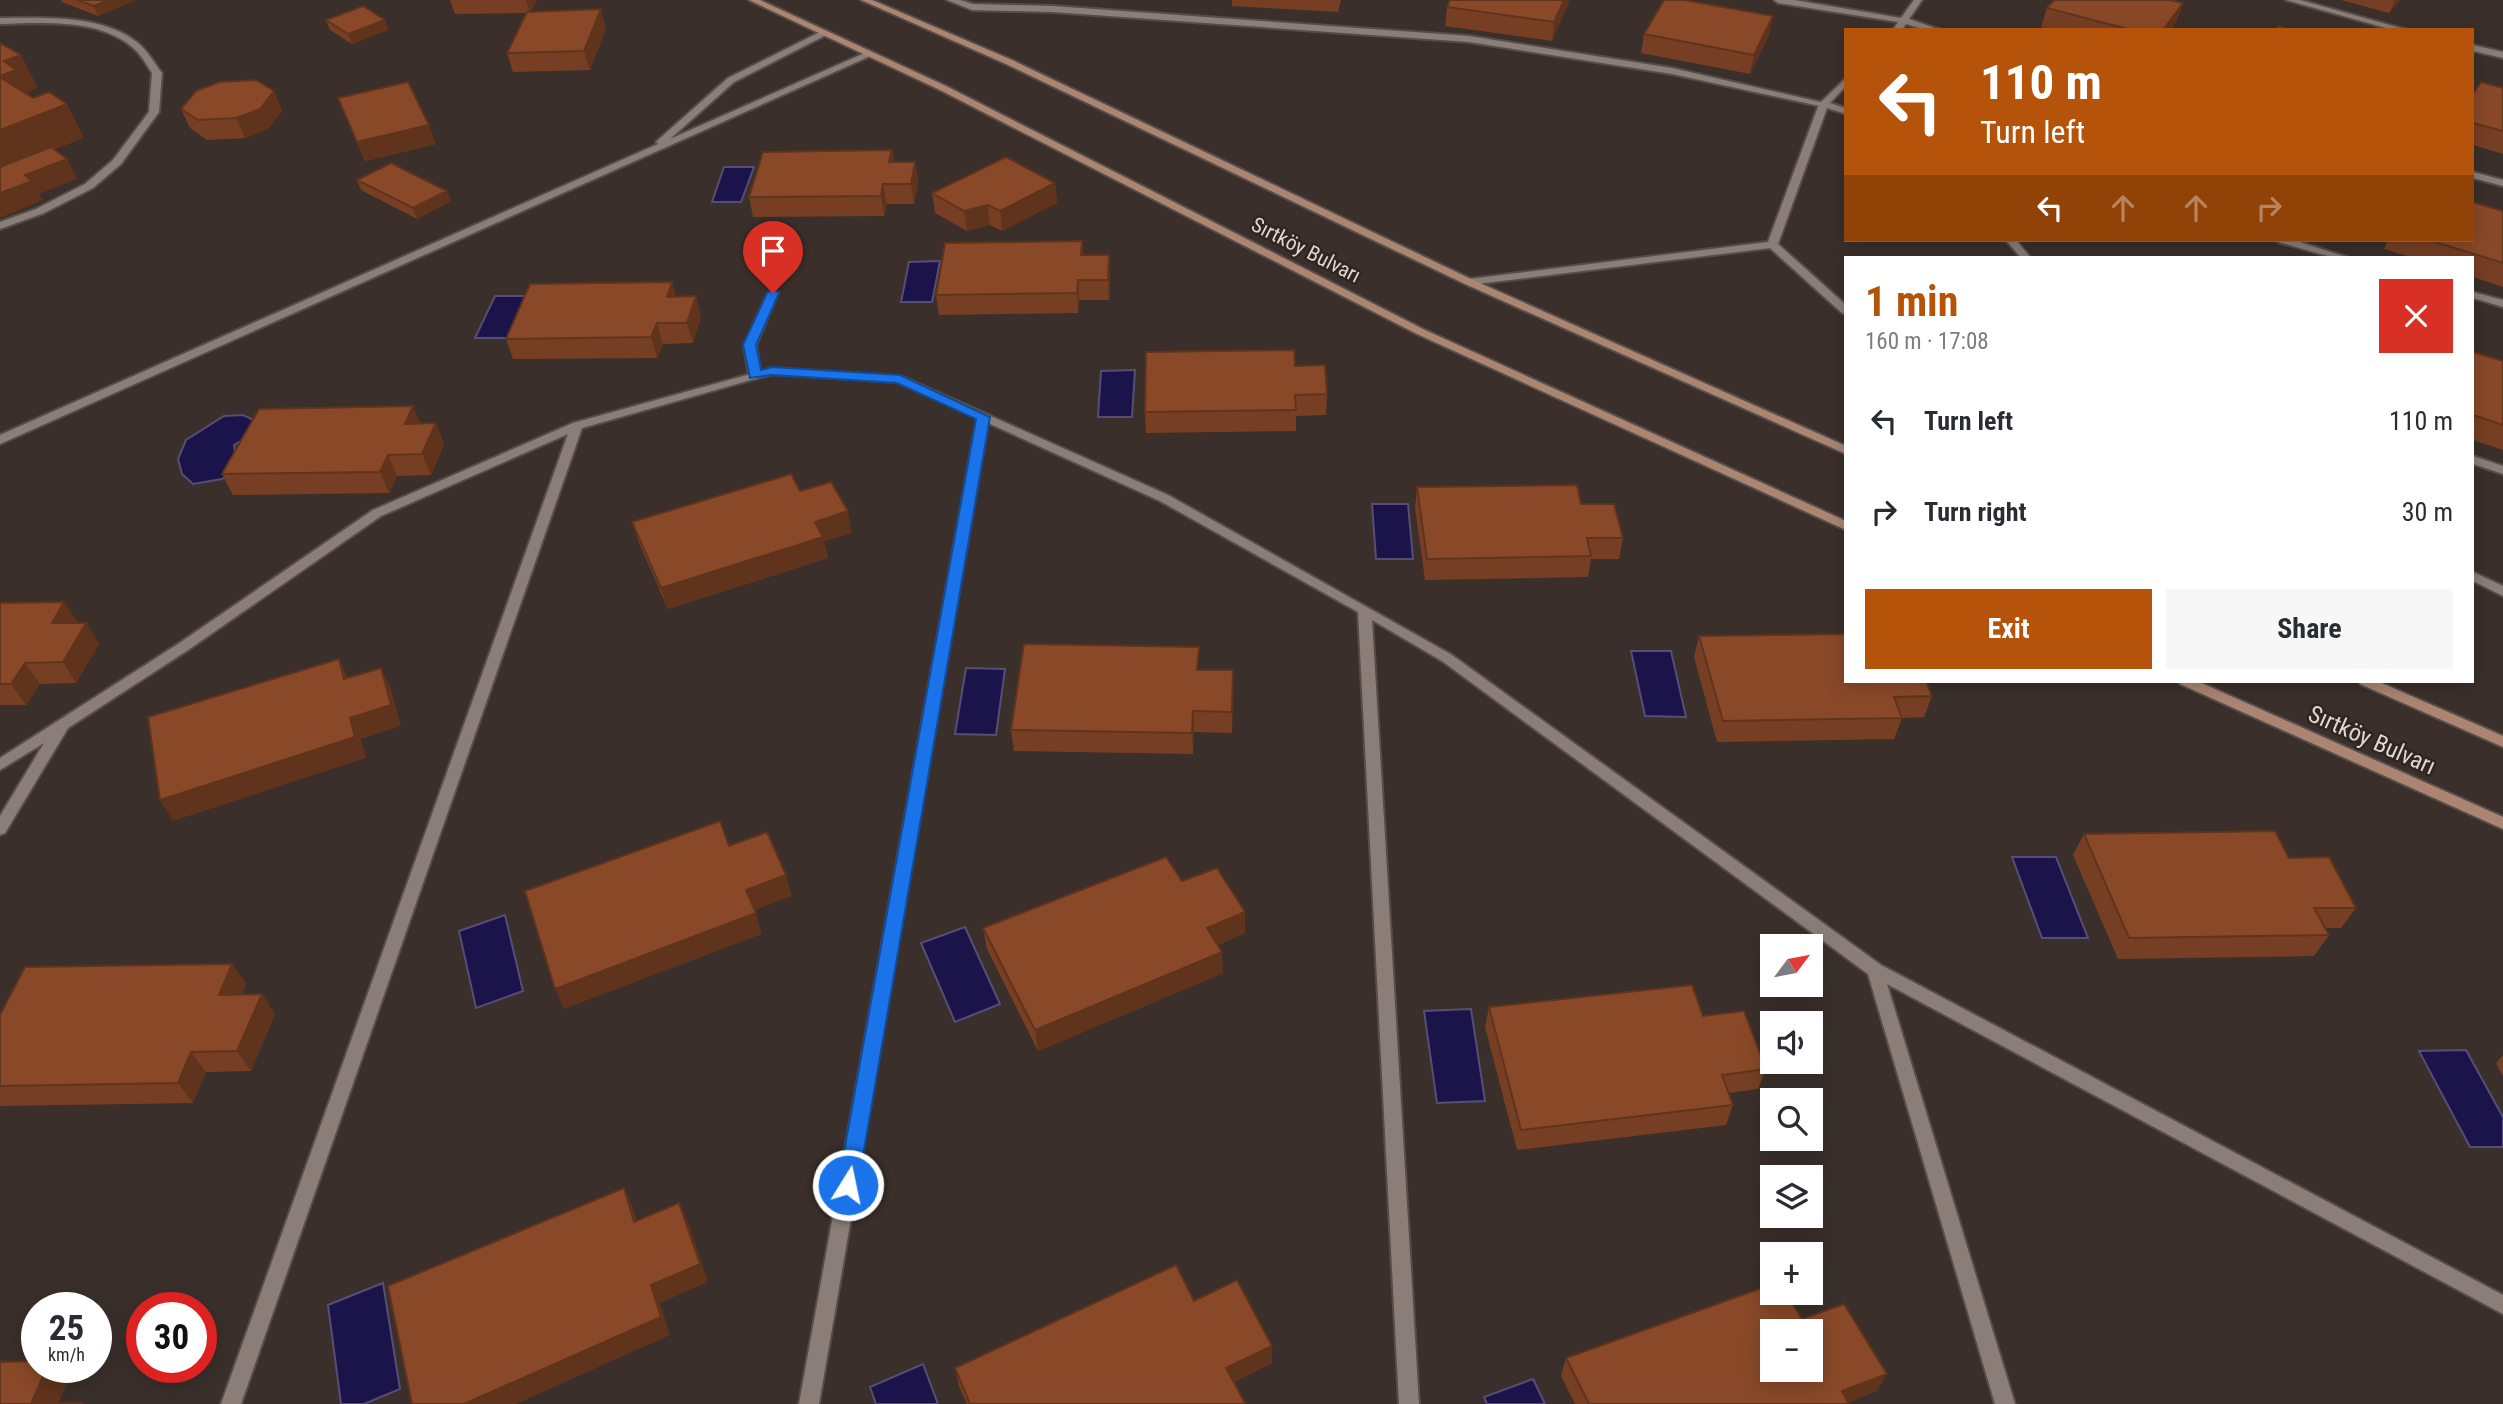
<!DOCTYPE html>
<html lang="en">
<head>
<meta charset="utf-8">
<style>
	:root { --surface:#fff; --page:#f7f7f7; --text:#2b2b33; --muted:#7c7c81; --accent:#b45309 }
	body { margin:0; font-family:"Roboto Condensed",sans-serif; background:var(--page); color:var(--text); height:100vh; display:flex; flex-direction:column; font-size:26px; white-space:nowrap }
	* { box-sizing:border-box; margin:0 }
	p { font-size:23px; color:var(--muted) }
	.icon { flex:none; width:38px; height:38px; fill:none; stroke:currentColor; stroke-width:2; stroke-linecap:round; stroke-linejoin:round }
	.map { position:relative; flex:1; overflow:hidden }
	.details { position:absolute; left:1844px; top:256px; width:630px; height:427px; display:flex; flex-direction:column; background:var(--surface); border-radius:0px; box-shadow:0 4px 18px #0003 }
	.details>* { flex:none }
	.banner { position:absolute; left:1844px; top:28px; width:630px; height:214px; border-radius:0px; box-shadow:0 4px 18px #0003; background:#b45309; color:#fff; overflow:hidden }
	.needle { width:46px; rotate:58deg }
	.controls { position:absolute; left:1760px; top:934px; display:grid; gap:14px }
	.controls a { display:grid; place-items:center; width:63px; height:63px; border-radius:0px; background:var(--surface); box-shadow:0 4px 18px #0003; font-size:35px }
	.speed { position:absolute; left:21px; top:1292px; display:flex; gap:14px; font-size:35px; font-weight:700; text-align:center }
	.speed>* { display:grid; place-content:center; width:91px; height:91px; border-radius:50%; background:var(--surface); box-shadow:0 4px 18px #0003; line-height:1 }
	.speed small { font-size:18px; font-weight:400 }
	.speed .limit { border:10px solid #d22; background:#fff; color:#111 }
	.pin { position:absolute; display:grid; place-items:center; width:60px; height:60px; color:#fff; margin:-72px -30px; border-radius:50% 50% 50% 0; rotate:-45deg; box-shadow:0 0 7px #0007 }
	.pin .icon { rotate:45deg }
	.me { position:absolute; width:77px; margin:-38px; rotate:10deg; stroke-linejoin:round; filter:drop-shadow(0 0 5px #0008) }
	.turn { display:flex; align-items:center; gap:24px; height:147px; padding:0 21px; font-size:32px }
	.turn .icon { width:91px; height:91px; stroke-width:2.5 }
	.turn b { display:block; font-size:49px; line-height:60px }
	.lanes { display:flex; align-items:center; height:66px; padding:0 21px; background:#0003; justify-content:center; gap:35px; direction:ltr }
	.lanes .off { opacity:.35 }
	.round { display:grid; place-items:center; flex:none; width:74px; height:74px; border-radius:0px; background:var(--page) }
	.summary { display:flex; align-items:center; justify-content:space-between; height:119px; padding:0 21px }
	h1 { font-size:42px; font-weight:700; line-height:52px; color:var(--accent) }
	.cta { display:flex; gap:14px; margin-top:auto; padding:14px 21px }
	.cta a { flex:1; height:80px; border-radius:0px; background:var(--accent); color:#fff; font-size:28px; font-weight:700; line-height:80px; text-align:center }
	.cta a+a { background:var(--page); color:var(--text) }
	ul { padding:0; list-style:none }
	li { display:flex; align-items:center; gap:21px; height:91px; padding:0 21px }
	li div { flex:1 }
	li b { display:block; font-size:26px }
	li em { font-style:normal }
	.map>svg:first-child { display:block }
	.water { fill:#1b144b; stroke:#564e74; stroke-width:2 }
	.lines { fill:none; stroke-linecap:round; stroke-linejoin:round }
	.lane-casing { stroke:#564d49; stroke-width:4 }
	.street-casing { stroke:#564d49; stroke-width:4 }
	.secondary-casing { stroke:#564d49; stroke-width:4 }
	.lane { fill:#8b7e78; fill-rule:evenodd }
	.street { fill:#8b7e78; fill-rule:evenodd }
	.secondary { fill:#ab8572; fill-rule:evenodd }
	.wall { fill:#763f23 }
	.shaded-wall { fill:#60331d }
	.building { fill:#894929; stroke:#60331d; stroke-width:2; fill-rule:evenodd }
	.route { fill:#1a73e8; stroke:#114b97; stroke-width:2 }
	.labels { text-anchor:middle; stroke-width:5; stroke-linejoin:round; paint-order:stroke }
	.far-street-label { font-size:21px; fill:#ded7d4; stroke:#302621 }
	.street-label { font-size:24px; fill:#ded7d4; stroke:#302621 }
</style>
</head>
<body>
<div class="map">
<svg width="2503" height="1404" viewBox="0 0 2503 1404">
	<rect width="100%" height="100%" fill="#3a2f2b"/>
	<path class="water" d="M724 167H754L741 202H712Z
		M940 261 932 302H901L909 262Z
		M495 296H528L508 338H475Z
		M1135 370 1132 417H1098L1101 371Z
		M243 415 256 421 251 435 234 445 237 468 222 479 193 484 182 474 178 459 186 440 224 416Z
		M1372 504H1408L1413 559H1376Z
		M1631 651H1671L1686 717 1645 716Z
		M966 668 1005 669 996 735 955 734Z
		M2012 857H2056L2088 938H2042Z
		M505 915 523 991 476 1008 459 931Z
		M965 927 1000 1004 955 1022 921 943Z
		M1471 1009 1485 1101 1437 1103 1424 1011Z
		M2466 1050 2503 1117V1147H2470L2419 1051Z
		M383 1283 400 1389 364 1404H341L328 1305Z
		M923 1364 938 1404H876L870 1387Z
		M1533 1379 1545 1404H1487L1484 1397Z"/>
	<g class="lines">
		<defs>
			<path id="lane" d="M947 0H960L973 4 1053 6 1469 36 1672 68 1829 104 1824 107 1672 74 1469 42 1053 12 972 10Z
				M0 18C44 18 102 14 138 43 148 51 154 63 162 73L159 112 121 164 93 188 44 213 0 229V222L36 209 85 184 113 160 149 112 152 73C146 64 141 54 132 47 98 18 42 23 0 24Z
				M773 290 778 293 756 345 761 376 755 379 749 376 744 345 768 293Z
				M2473 572 2503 586V596L2473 581Z"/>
			<path id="street" d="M1774 0H1794L1901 18 1914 0H1922L1909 19 1941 30H1926L1906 24 1902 30H1893L1898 22 1778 3Z
				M2286 0H2300L2408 30H2393Z
				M822 31 830 33 734 82 670 139 867 52 875 54 0 444V435L658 144 656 142 658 140 728 78Z
				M2473 45 2503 52V58L2473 51Z
				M1846 78V86L1830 103 1846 108V114L1827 108 1778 244 1846 305V314L1842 313 1770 248 1469 285 1464 282 1469 279 1768 242 1819 104Z
				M2473 172 2503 180V186L2473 178Z
				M2006 240H2016L2030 257H2020Z
				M2277 240H2293L2347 257H2331L2278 242Z
				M2473 292 2503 300V307L2473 298Z
				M772 368 903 377 1168 495 1452 655 1881 965 2503 1295V1314L1887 984 2015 1404H1995L1868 974 1442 661 1372 620 1419 1404H1399L1358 612 1160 501 988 423 819 1404H799L977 418 897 382 772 374 582 428 241 1404H221L568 434 381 516 188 650 68 728 5 833 0 835V816L44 743 0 770V758L178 644 373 510 573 423Z
				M2473 456 2503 466V474L2473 464Z"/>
			<path id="secondary" d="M749 0H760L946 86 1425 330 1846 521V530L1417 334 940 90Z
				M861 0H872L1012 60 1473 280 1846 446V454L1465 284 1006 64Z
				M2178 681H2197L2503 817V829L2180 684Z
				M2358 681H2377L2503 736V747L2360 684Z"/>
		</defs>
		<use href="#lane" class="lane-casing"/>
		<use href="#street" class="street-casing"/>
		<use href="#secondary" class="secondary-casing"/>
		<use href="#lane" class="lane"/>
		<use href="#street" class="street"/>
		<use href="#secondary" class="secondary"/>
	</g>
	<path class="wall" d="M61 0H135L98 16 62 2Z
		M450 0H537L531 11 606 28 590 70 513 72 507 53 526 13 455 14Z
		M1232 0H1341L1338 12 1232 6Z
		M1450 0H1569L1552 41 1445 26 1447 7Z
		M2341 0H2400L2389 13Z
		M2183 3 2176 22 2170 30H2053L2041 27 2047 8Z
		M326 20H385L388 30 352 44 330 30Z
		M1644 34 1769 35 1750 74 1641 53Z
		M2503 88V154L2473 145V94Z
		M274 91 282 111 268 129 245 138 207 140 190 128 181 109Z
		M338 98 436 144 365 161Z
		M892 150 894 162H915L918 182 914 204H887L884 216 753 217 749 197Z
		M357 180 447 191 451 201 417 219 361 190Z
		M1055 183 1057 203 1002 231 990 225 967 231 935 213 932 193Z
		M2503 211V287L2473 277V257H2410L2384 249 2388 240H2473Z
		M1082 241 1083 255 1110 275 1109 300H1079L1078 313 939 315 936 295Z
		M696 296 701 317 693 343 663 344 657 358 513 359 506 339 676 297Z
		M2473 352 2503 361V450L2473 440Z
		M1295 366 1327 394 1326 415 1296 416V431L1146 433 1145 412Z
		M436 423 444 444 431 475 397 476 389 493 233 495 222 474 420 424Z
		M1417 487 1581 504 1623 538 1619 559H1591L1588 577 1425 580 1415 508Z
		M800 491 852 533 824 541 828 558 668 609 639 543 632 522Z
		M64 602 78 623H86L99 644 76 683 40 684 26 705H0V603Z
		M1699 636 1932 696 1924 717 1902 718 1894 739 1717 742 1694 657Z
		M1199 670 1233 691 1232 733 1194 732 1193 754 1014 751 1011 730Z
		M2084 834 2289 858 2356 908 2341 928H2325L2329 935 2314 956 2118 959 2073 855Z
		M1182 881 1245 933 1218 945 1223 973 1038 1051 987 949 983 928Z
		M232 964 246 984 242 994H262L275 1014 251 1071 206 1072 193 1103 0 1106V1015Z
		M1489 1007 1703 1016 1766 1069 1758 1089 1729 1093 1733 1105 1726 1125 1517 1150 1485 1027Z
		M2503 1055V1076L2496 1063Z
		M1194 1301 1272 1363 1234 1382 1245 1404H967L959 1386 955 1368Z
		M1802 1319 1877 1391 1849 1402V1404H1575L1561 1376 1566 1358Z"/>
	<path class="shaded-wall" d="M109 0H135L98 16 94 6Z
		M526 0H537L530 13Z
		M1564 0H1569V3L1552 41 1554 22Z
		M2395 0H2400L2389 13Z
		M2183 3 2176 22 2170 30H2163Z
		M601 9 606 28 590 70 584 51Z
		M1773 16 1769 35 1750 74 1754 55Z
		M385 20 388 30 352 44 348 34Z
		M21 55 38 88 28 92 33 103 0 80 4 61Z
		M274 91 282 111 268 129 245 138 236 118Z
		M67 104 84 138 0 171V130Z
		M429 125 436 144 365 161 357 142Z
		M892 150 895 170 889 162Z
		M67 159 77 179 39 194 43 200 0 218V193L25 175Z
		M915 162 918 182 914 204 911 184Z
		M1055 183 1057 203 1002 231 1000 211Z
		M883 184 887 204 884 216 881 196Z
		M447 191 451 201 417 219 413 208Z
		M988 205 990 225 967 231 964 211Z
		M1109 255 1110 275 1109 300 1108 280Z
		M1078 280 1079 300 1078 313 1077 293Z
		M672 282 678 302 667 297Z
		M696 296 701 317 693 343 687 323Z
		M657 323 663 344 657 358 651 337Z
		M413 406 422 427 405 424Z
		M436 423 444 444 431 475 422 454Z
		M388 455 397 476 389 493 380 472Z
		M848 511 852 533 824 541 828 558 668 609 661 588 815 522Z
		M64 602 78 623H52Z
		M86 623 99 644 76 683 63 662Z
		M339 659 349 680 344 679Z
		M25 663 40 684 26 705 11 684Z
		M381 668 391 689 401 726 361 739 366 758 173 821 160 800Z
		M1193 711 1194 732 1193 754 1192 733Z
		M786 875 792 896 752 911 746 890Z
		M1245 912V933L1208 949 1207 928Z
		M756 913 762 934 564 1009 555 989Z
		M1222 952 1223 973 1038 1051 1035 1030Z
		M232 964 246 984 233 1015 219 995Z
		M262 994 275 1014 251 1071 237 1051Z
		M191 1052 206 1072 193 1103 178 1083Z
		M624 1188 633 1207 643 1241 634 1222Z
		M679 1203 688 1222 708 1282 660 1303 670 1335 516 1404H464L651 1285Z
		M1272 1346V1363L1227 1386 1226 1368Z
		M47 1367H56L69 1379 58 1404H31Z
		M1887 1374 1877 1391 1844 1404 1842 1391Z"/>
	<path class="building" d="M77 0H109L94 6Z
		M1450 0H1564L1554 22 1447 7Z
		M1664 0H1684L1773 16 1754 55 1644 34Z
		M2054 0H2169L2183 3 2163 30H2131L2047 8Z
		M363 6 385 20 348 34 326 20Z
		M601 9 584 51 507 53 527 12Z
		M2279 26 2291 30H2276Z
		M0 43 21 55 4 61 16 70 0 76Z
		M0 77 33 98 49 92 67 104 0 130Z
		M256 80 274 91 260 109 236 118 198 120 181 109 196 91 219 82Z
		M408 82 429 125 357 142 338 98Z
		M2481 82 2503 88V131L2473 123V94Z
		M51 147 67 159 25 175 32 181 0 193V167Z
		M892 150 889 162H915L911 184H883L881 196 749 197 763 152Z
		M1006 157 1055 183 1000 211 988 205 964 211 932 193Z
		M391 163 447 191 413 208 357 180Z
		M2473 202 2503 211V263L2429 240H2473Z
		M1082 241 1081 255H1109L1108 280H1078L1077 293 936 295 945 243Z
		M672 282 667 297 696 296 687 323H657L651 337 506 339 530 284Z
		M1294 350 1295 366 1325 365 1327 394 1295 395 1296 410 1145 412 1146 352Z
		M2473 352 2503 361V425L2473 415Z
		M413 406 405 424 436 423 422 454 388 455 380 472 222 474 259 409Z
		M791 474 800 491 831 482 848 511 815 522 823 537 661 588 632 522Z
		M1577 485 1581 504H1614L1623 538H1587L1591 556 1427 559 1417 487Z
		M64 602 52 623H86L63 662 25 663 11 684H0V603Z
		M1846 634V681H1926L1932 696 1894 697 1902 718 1723 721 1699 636Z
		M1024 644 1199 647 1197 670H1233L1232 712 1193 711 1192 733 1011 730Z
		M339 659 344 679 381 668 391 705 350 718 355 737 160 800 148 717Z
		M720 821 729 846 767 832 786 875 746 890 756 913 555 989 525 891Z
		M2275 831 2289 858 2329 857 2356 908H2314L2329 935 2129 938 2084 834Z
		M1166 857 1182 881 1217 868 1245 912 1207 928 1222 952 1035 1030 983 928Z
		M232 964 219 995 262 994 237 1051 191 1052 178 1083 0 1086V1015L25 967Z
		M1692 985 1703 1016 1744 1011 1766 1069 1722 1075 1733 1105 1521 1130 1489 1007Z
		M624 1188 634 1222 679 1203 700 1264 651 1285 661 1317 464 1404H412L388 1286Z
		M1176 1265 1194 1301 1237 1280 1272 1346 1226 1368 1245 1403 1242 1404H970L955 1368Z
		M1773 1284V1293H1786L1802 1319 1844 1304 1887 1374 1842 1391 1849 1404H1589L1566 1358ZM1773 1332H1811V1370H1773Z
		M37 1361V1367H47L31 1404H0V1362Z
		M82 1403 81 1404H43Z"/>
	<path class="route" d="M773 289 779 293 756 345 761 370 772 367 900 375 990 417 858 1185 855 1191 848 1194 840 1191 838 1185 976 419 897 383 772 375 750 378 743 345 767 293Z"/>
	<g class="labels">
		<g class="far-street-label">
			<text transform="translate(1306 250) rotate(27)" y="7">Sırtköy Bulvarı</text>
		</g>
		<g class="street-label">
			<text transform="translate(2372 740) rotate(24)" y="8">Sırtköy Bulvarı</text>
		</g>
	</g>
</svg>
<div class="controls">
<a><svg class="needle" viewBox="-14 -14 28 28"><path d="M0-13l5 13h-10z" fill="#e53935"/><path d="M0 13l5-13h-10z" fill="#7c7c81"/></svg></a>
<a><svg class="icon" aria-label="sound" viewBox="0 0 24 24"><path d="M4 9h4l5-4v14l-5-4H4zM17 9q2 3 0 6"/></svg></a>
<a><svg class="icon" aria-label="search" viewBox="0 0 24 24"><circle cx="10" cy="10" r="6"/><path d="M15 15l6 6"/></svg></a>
<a><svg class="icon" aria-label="layers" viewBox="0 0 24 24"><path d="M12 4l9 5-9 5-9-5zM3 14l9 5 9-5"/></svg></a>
<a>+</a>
<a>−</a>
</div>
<div class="speed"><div>25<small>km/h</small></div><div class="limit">30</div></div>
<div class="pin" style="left:773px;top:293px;background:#d93025"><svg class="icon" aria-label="arrive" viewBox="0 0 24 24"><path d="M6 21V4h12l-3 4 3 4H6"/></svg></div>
<svg class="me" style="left:848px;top:1185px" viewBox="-20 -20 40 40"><circle r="17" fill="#1a73e8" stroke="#fff" stroke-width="3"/><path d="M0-11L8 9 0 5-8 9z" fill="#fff"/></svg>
<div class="banner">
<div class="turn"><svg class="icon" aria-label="left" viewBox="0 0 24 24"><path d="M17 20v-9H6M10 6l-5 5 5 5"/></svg><div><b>110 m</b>Turn left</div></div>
<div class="lanes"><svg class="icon" aria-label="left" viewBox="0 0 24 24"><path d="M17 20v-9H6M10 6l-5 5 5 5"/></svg><svg class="icon off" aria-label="ahead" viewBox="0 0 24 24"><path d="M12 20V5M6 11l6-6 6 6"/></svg><svg class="icon off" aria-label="ahead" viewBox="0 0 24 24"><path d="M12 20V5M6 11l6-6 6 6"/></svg><svg class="icon off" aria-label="right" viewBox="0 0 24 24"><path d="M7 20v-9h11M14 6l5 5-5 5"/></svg></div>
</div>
<section class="details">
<div class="summary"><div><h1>1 min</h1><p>160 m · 17:08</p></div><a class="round" style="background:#d93025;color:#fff"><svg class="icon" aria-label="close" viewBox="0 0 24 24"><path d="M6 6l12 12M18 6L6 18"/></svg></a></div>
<ul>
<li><svg class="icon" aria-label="left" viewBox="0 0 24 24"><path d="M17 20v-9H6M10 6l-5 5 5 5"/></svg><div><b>Turn left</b></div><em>110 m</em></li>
<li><svg class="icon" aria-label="right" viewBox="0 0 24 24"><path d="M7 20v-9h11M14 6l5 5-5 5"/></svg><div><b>Turn right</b></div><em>30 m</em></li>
</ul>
<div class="cta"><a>Exit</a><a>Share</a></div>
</section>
</div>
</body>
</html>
